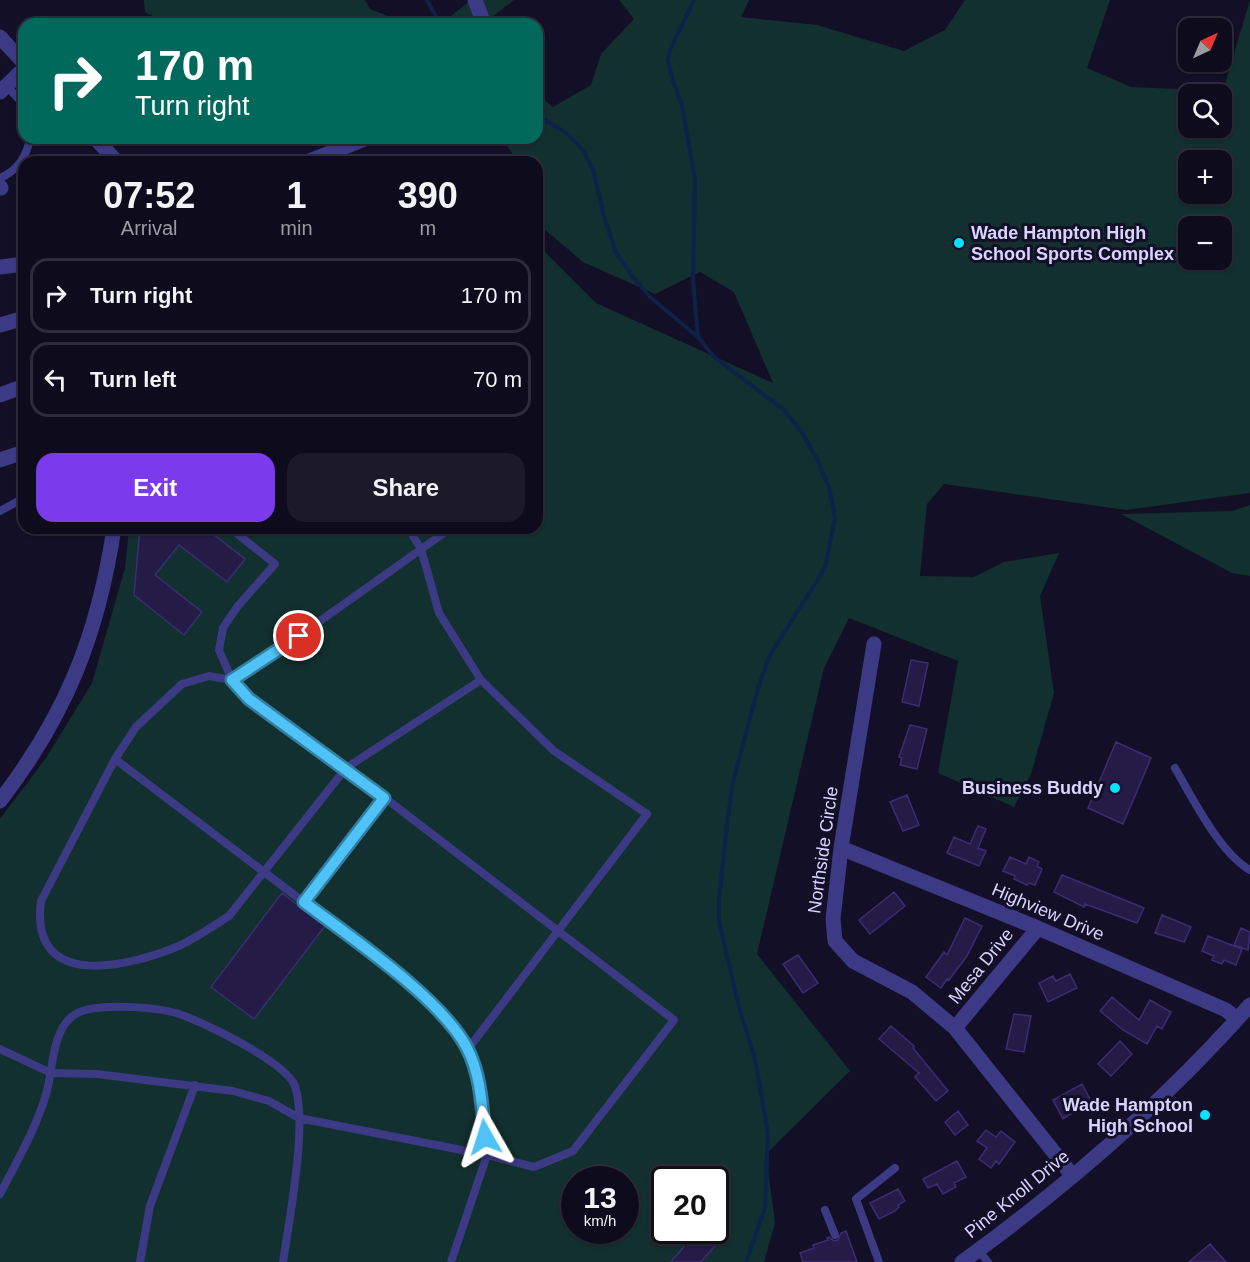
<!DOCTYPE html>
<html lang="en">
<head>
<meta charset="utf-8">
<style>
	:root { --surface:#0e0b1c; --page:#1c1929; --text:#f1f3f6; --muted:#9b9ba3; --line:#2e2b3b; --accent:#7c3aed }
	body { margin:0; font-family:Helvetica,sans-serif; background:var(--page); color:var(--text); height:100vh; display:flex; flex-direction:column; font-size:22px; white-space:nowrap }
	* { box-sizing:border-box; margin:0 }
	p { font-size:20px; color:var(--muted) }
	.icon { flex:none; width:33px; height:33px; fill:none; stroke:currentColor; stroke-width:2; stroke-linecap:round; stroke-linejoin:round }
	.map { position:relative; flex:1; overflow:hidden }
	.sheet { position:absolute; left:18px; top:156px; width:525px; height:378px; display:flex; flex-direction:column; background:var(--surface); border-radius:18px; box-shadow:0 2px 4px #0004,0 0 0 2px var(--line) }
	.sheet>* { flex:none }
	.guide { position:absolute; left:18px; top:18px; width:525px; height:126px; border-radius:18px; box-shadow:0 2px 4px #0004,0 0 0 2px var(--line); background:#00695c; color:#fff; overflow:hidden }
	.needle { width:39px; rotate:44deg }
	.buttons { position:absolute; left:1178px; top:18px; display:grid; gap:12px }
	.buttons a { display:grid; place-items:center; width:54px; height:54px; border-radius:12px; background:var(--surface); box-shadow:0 2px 4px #0004,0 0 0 2px var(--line); font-size:30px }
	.speed { position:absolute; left:561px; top:1166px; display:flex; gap:12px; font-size:30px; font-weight:700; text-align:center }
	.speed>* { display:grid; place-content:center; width:78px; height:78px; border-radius:50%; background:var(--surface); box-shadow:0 2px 4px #0004,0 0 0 2px var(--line); line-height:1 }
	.speed small { font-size:15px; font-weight:400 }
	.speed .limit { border:3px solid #111; border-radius:9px; background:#fff; color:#111 }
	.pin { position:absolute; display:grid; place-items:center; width:51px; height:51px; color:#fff; margin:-26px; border:3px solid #fff; border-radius:50%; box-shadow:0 2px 6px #0007 }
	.me { position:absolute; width:66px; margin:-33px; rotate:354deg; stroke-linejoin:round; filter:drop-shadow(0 0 4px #0008) }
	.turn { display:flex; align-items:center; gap:21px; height:126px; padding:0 18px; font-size:27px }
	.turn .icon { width:78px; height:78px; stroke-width:2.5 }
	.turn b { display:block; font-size:42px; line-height:51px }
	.eta { display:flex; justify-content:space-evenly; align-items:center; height:102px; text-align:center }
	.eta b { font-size:36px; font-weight:800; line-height:42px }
	.button { display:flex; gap:12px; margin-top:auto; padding:12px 18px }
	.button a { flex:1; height:69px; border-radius:18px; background:var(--accent); color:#fff; font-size:24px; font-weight:800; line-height:69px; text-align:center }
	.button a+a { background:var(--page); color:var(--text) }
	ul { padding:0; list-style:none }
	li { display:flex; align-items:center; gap:18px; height:75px; margin:0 12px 9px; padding:0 6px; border:3px solid var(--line); border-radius:18px }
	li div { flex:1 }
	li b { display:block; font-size:22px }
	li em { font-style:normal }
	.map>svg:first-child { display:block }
	.green { fill:#12302f; fill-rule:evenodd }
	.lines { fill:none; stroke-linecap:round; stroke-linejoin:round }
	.stream { stroke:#0c2248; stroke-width:4 }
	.building { fill:#241b47; stroke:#3b2d73; stroke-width:1.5 }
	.service { stroke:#3d3a85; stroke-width:8 }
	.minor { stroke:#3d3a85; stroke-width:15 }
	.tertiary { stroke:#3d3a85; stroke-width:15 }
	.route-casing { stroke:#337fa1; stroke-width:15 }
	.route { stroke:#4fc3f7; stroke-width:10 }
	.poi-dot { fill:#00e5ff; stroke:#130f26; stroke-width:2 }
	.labels { text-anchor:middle; stroke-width:6; stroke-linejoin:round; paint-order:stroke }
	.poi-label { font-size:18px; font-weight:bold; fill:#d9d4ff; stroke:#130f26; text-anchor:end }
	.street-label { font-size:18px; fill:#d9d4ff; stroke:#130f26 }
</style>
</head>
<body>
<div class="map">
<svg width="1250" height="1262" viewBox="0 0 1250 1262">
	<rect width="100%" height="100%" fill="#130f26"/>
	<path class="green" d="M144 0H365L370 9 409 24H337L329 18 330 24H169L145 12Z
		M471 0H514L483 24H441Z
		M619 0H749L741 17 817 25 904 51 945 30 965 0H1110L1087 68 1131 87 1223 91 1250 0V493L1126 510 944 484 927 504 920 576 974 577 1004 562 1059 553 1040 596 1054 693 1031 774 1014 807 938 773 958 661 849 618 824 668 757 954 850 1071 766 1154 775 1223 764 1262H0V819L46 758 92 683 125 568 129 528H537V244L596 303 773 383 734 292 700 272 655 294 583 262 537 223V162H518L502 138H537V94L553 107 591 85 601 54 634 19ZM1188 94H1221V128H1188ZM1188 160H1221V194H1188ZM1188 226H1221V260H1188ZM574 1179H626V1230H574ZM664 1179H716V1230H664Z
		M1250 505V576L1232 573 1121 514 1232 511Z"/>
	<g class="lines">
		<path class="stream" d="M427 0 440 24
			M694 0 670 50 668 60 672 78 682 105 695 180 693 281 698 336
			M537 115 568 134 584 151 594 173 604 217 616 252 632 276 651 298 698 337 714 357 783 409 801 431 817 459 829 487 835 518 825 568 770 655 758 688 733 782 727 824 719 899V922L739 1007 755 1059 768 1134 765 1208 746 1262"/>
	</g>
	<path class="building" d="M140 528H205L245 559 227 582 179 545 155 575 202 612 184 635 134 595Z
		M911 660 928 663 919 706 902 702Z
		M910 725 927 729 917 769 900 765 902 758 899 757Z
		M1116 742 1151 758 1123 824 1088 808Z
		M907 795 919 825 903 831 890 802Z
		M978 826 986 829 978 848 986 851 979 866 947 853 954 837 970 844Z
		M1010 857 1026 864 1029 857 1039 862 1037 866 1042 869 1035 885 1029 883 1027 885 1014 879 1015 876 1003 871Z
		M1062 875 1144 908 1137 923 1085 904 1084 907 1054 892Z
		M894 892 905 906 870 934 859 920Z
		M282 893 325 926 254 1019 211 987Z
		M1162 915 1191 927 1184 942 1155 933Z
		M965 918 982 926 967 956 949 980 947 979 941 988 926 977 944 952 947 955Z
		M1241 928 1250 932 1248 950 1234 945Z
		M1208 936 1242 949 1236 965 1224 960 1222 964 1212 960 1214 956 1202 951Z
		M798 955 818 983 803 993 783 964Z
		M1070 974 1077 988 1048 1002 1039 983 1053 976 1056 981Z
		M1112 997 1139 1020 1150 1000 1171 1012 1162 1029 1157 1026 1147 1044 1123 1030 1100 1011Z
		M1014 1014 1031 1016 1024 1052 1006 1049Z
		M891 1026 914 1046 913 1048 948 1091 936 1101 915 1077 919 1073 879 1039Z
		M1120 1041 1132 1054 1111 1076 1098 1064Z
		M1082 1084 1091 1101 1063 1119 1053 1100Z
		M958 1111 968 1125 955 1135 945 1122Z
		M986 1130 996 1137 1001 1131 1015 1142 999 1164 996 1161 991 1168 979 1159 987 1148 977 1141Z
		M957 1161 966 1177 954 1183 956 1187 943 1194 937 1184 928 1188 923 1179Z
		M898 1189 905 1201 898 1205 899 1207 895 1211 879 1219 870 1203Z
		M698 1230H704L718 1242 701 1262H671Z
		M846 1231 857 1262H803L800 1253 814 1248 813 1245 828 1240 827 1238 829 1237 834 1241 838 1240 841 1233Z
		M1210 1244 1226 1262H1189Z"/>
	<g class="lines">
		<path class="service" d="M6 85 24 105
			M0 178C17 171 27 156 30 138
			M537 407V412
			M0 511 24 498
			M408 528 421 549 439 613 481 680 554 751 647 814 468 1049
			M451 528 282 648 232 680 209 676 182 684 136 727 115 759 41 901C29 992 130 967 181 945 198 937 213 926 229 916L346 768 481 680
			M115 759 359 944 411 986 453 1025 468 1049 479 1082 487 1155 451 1262
			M1175 768C1193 799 1220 853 1250 870
			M304 902 384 798
			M0 1049 51 1073 97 1074 233 1091 269 1101 299 1118 487 1155 534 1167 573 1151 674 1020 346 768 249 699 232 680 219 650 223 628 237 607 275 564 230 528
			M0 1194C17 1161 37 1127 47 1091 53 1068 52 1030 74 1015 93 1002 154 1007 176 1013 202 1021 286 1062 295 1086 308 1123 289 1221 283 1262
			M825 1210 835 1235
			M978 1250 988 1262
			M140 1262 150 1206 195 1085
			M879 1262 856 1199 895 1168"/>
		<path class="minor" d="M475 0 484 24
			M0 37 24 63
			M0 92 24 69
			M95 138 117 162
			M307 162 367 138
			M0 186 1 188
			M0 267 24 264
			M0 325 24 318
			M0 395 24 386
			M0 460 24 452
			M874 644 841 848 833 919 835 941 853 961 912 992 955 1028 1072 1175
			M0 801C66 715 98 635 114 528
			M841 848 1038 928 1226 1010 1237 1019
			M955 1028 1038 928"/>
		<path class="tertiary" d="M962 1262C1066 1187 1165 1101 1250 1005"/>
	</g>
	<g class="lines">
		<defs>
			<path id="route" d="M299 636 232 680 249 699 384 798 304 902C350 937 441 998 467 1048 481 1075 482 1107 485 1137"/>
		</defs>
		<use href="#route" class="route-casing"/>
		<use href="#route" class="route"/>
	</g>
	<g class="poi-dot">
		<circle cx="959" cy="243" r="6"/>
		<circle cx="1115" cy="788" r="6"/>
		<circle cx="1205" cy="1115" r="6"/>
	</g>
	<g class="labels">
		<g class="poi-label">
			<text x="971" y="239" text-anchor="start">Wade Hampton High<tspan x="971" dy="21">School Sports Complex</tspan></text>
			<text x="1103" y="794">Business Buddy</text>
			<text x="1193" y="1111">Wade Hampton<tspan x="1193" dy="21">High School</tspan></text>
		</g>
		<g class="street-label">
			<text transform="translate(823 850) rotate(-82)" y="6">Northside Circle</text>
			<text transform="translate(1048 912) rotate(23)" y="6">Highview Drive</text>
			<text transform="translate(981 966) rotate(-51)" y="6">Mesa Drive</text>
			<text transform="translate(1017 1194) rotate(-39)" y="6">Pine Knoll Drive</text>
		</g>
	</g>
</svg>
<div class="buttons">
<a><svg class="needle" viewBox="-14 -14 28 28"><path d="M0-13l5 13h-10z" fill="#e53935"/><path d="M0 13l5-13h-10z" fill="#9b9ba3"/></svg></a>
<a><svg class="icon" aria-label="search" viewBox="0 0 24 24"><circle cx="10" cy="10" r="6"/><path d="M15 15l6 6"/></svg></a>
<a>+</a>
<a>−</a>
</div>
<div class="speed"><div>13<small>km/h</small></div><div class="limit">20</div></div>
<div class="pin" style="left:299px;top:636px;background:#d93025"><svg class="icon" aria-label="arrive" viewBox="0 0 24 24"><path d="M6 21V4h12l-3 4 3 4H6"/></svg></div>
<svg class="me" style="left:485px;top:1137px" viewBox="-20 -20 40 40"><path d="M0-17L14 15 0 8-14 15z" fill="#4fc3f7" stroke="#fff" stroke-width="4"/></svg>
<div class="guide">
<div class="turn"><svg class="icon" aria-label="right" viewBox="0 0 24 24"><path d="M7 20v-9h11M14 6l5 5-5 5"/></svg><div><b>170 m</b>Turn right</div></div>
</div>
<section class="sheet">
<div class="eta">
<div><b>07:52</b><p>Arrival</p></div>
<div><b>1</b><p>min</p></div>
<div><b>390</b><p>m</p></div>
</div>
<ul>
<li><svg class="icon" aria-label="right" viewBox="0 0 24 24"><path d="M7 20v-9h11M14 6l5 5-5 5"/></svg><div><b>Turn right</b></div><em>170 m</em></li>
<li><svg class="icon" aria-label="left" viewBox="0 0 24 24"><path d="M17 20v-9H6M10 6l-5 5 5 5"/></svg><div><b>Turn left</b></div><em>70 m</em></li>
</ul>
<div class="button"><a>Exit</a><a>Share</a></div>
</section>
</div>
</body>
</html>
